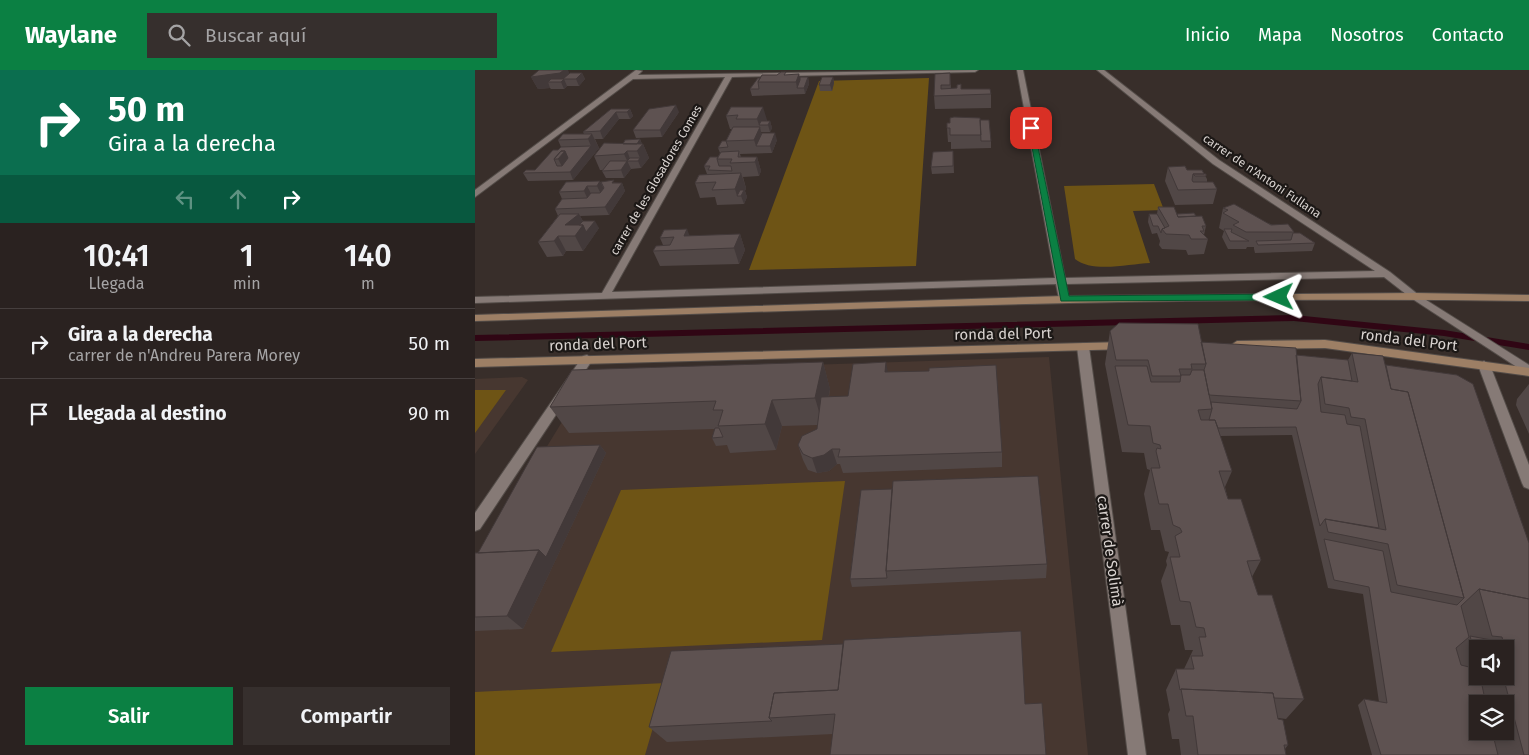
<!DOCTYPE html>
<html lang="es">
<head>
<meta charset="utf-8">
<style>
	:root { --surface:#2a2220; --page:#362f2d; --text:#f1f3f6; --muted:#a5a4a5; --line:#463f3e; --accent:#0b8043 }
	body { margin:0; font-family:"Fira Sans",sans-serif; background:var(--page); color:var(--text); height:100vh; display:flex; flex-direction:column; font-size:19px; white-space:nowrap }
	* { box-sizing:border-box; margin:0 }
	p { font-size:16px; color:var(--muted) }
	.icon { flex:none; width:28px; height:28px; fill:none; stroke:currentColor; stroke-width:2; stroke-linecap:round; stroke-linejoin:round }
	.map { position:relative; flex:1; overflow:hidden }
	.sheet { display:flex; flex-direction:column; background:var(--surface); width:475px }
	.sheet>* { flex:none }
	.top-card { background:#0b6e4f; color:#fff; overflow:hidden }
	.controls { position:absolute; left:994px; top:570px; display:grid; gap:10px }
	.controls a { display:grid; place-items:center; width:45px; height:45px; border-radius:0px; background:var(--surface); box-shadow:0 2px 8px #0003,0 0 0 1px var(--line); font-size:25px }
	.pin { position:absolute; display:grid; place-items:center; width:42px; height:42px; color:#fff; margin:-21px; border-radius:10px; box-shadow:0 2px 8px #0006 }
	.me { position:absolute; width:55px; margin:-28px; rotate:269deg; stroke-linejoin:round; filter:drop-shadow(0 0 4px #0008) }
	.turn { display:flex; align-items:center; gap:18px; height:105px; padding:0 25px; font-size:22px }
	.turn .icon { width:65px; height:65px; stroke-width:2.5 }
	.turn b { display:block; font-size:35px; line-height:42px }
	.lanes { display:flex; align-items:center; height:48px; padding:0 25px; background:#0003; justify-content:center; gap:25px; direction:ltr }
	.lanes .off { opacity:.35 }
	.eta { display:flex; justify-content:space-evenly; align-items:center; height:85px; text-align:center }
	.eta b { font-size:30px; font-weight:600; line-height:35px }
	.cta { display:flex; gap:10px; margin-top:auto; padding:10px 25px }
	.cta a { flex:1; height:58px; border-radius:0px; background:var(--accent); color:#fff; font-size:20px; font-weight:600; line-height:58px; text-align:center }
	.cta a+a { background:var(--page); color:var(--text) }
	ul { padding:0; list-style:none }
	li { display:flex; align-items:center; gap:15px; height:70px; padding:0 25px; border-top:1px solid var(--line) }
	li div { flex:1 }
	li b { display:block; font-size:19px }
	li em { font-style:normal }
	header { display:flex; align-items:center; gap:30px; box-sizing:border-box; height:70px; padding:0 25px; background:var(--accent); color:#fff }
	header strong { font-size:24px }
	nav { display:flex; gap:28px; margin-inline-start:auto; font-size:18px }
	.search { width:350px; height:45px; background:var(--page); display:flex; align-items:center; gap:12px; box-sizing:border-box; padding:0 18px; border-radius:0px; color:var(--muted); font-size:19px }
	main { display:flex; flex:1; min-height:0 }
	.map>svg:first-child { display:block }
	.built { fill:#473730 }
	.green { fill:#6e5415 }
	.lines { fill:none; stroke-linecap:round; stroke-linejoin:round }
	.stream { fill:#300614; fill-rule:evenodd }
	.lane-casing { stroke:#534c48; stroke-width:2 }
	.street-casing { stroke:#534c48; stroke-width:2 }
	.secondary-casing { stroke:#534c48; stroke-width:2 }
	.lane { fill:#867a76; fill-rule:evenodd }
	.street { fill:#867a76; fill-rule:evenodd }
	.secondary { fill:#9d7f65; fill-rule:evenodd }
	.wall { fill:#514746; fill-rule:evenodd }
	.shaded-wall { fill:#423939 }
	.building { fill:#5e5251; stroke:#423939; fill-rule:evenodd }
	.route { fill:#0b8043; stroke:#07532c }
	.labels { text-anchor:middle; stroke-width:4.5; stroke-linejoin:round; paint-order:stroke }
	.far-street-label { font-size:12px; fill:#d9d3d0; stroke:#1c1816 }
	.street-label { font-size:15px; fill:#d9d3d0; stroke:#1c1816 }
</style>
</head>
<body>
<header>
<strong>Waylane</strong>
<div class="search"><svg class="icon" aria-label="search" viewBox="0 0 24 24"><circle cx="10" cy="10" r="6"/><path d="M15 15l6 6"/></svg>Buscar aquí</div>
<nav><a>Inicio</a><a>Mapa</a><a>Nosotros</a><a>Contacto</a></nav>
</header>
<main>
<section class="sheet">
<div class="top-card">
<div class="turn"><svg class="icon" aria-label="right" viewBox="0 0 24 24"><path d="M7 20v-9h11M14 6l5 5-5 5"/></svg><div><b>50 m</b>Gira a la derecha</div></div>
<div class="lanes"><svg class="icon off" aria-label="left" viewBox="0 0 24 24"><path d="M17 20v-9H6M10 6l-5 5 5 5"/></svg><svg class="icon off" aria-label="ahead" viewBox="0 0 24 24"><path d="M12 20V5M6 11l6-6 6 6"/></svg><svg class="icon" aria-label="right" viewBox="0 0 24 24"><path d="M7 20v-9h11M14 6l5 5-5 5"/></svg></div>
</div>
<div class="eta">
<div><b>10:41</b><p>Llegada</p></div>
<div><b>1</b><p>min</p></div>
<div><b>140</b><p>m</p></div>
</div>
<ul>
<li><svg class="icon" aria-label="right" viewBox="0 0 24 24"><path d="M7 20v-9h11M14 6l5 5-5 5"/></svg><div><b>Gira a la derecha</b><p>carrer de n'Andreu Parera Morey</p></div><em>50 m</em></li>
<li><svg class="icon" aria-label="arrive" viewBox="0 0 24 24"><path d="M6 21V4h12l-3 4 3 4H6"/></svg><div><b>Llegada al destino</b></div><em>90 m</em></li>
</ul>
<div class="cta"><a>Salir</a><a>Compartir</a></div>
</section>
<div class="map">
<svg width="1054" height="685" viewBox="0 0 1054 685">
	<rect width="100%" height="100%" fill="#382e2a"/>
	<path class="built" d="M574 287 613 685H0V494L112 311 239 298Z
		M47 307 53 310 0 384V309Z"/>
	<path class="green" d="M454 8 441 196 274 200 344 11Z
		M679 114 689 140 658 141 675 193C654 194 617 203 600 189L589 116Z
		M0 320H31L0 363Z
		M370 411 347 570 76 582 146 420Z
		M191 613 170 685H0V622Z"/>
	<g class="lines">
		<path class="stream" d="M819 245 969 260 1054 274V280L969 266 819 251 0 271V265Z"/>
		<defs>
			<path id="lane" d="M940 223 1054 295V305L936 228V224Z"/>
			<path id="street" d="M161 0 167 1 163 5 503 0 500 2 257 7 137 222 580 208 542 0H548L590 208 900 201 738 94 622 0H629L744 90 915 202 945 226 944 228H936L909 207 591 214 594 229 589 232 584 229 581 214 0 233V227L127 223 250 7 158 9 0 127V120Z
				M608 273 614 277 671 685H653L602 277Z
				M112 285 118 289 116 292 5 459 0 461V443L108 286Z
				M1009 291 1015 295 1054 395V419L1049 417 1047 413 1003 295Z"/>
			<path id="secondary" d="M940 223 1054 225V231C703 225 351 240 0 251V245L589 226Z
				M850 270 1054 298V306L850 278 762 279 756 275 762 271Z
				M650 272 656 276 654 279 0 297V289Z"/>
		</defs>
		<use href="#lane" class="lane-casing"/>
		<use href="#street" class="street-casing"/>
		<use href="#secondary" class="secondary-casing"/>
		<use href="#lane" class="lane"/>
		<use href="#street" class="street"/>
		<use href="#secondary" class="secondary"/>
	</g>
	<path class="wall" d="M99 3H107L110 9 104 16H92L89 19H76L75 18 63 19 56 7Z
		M475 3 476 19H487L516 24V38L460 39 459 26Z
		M311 5 325 7H333L334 14 330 24 277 26 275 19 283 8Z
		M358 7 359 13 357 21H345L344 15Z
		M256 37 292 50V51H295L297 58 295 62H286L287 64 302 70 297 83 265 84 266 87H282L286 101 284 106 268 107 271 118 270 121 272 127 269 134 242 135 240 127 225 128 220 113 235 104H232L229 96 243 87 245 83 243 78 251 71 257 59H255L251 46Z
		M136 39H155L158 46 155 49H144L128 69H120L124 78 98 110 53 111 48 103 60 100 83 80 86 77 83 70 109 64 108 62Z
		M204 42 187 67 161 68 158 60Z
		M505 50 516 71V78L476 79V72H473L472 58Z
		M165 69 167 74H168L174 88 166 98 156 99 149 108H131L127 101 128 100H125L119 86 148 74Z
		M478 81 479 103 457 104 456 97Z
		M693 97 712 100H727L732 109V112L742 119 738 134 700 135 690 111Z
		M126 112 147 113 150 121 134 145 105 146 108 151 124 158 108 181H91L88 186 72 187 63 172 83 146 80 139 87 129 84 122Z
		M683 137 702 144 721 146 731 156 729 165 733 169 729 184 713 185 711 180 687 179 684 175 685 171 682 163 677 164 673 152 674 144H682Z
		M748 138 819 162 818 164 840 173 837 181 780 183 779 179V177H772L771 179H753L747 167 749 161 744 158Z
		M265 164 270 180 264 194 185 196 178 181 188 175 185 168 215 166Z
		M635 261 821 285 873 290 877 283 911 295 982 305 1054 685H897L883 635 889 629 904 632 888 524 853 518 817 365 745 366 757 401 750 417 753 429 786 490 777 507 783 525 829 629 811 649 803 648 813 675 810 679 811 685H706L704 669H697L693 644 695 640 691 620 701 599H709L718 580H710L705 555H696L686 511 692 495 691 491 694 482 690 481 685 460H676L669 424 675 400 672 399 669 383 647 382 630 294ZM1002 579H1030V606H1002ZM1002 634H1030V661H1002Z
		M348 292 355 319 354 327 373 326 413 302 527 382V397L368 403 365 394H362L354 401 342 403 333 400 328 390 323 375 342 359V355L307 356 301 380 255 383 252 375 241 376 237 368 240 359 94 363 75 337Z
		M1054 314V364L1041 335 1042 329Z
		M125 375 131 383 48 559 0 561V483H3Z
		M386 420 572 494 571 508 377 517 375 509Z
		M368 574 358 664 192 672 174 657Z"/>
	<path class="shaded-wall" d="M89 0H93L97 9H89L92 16 89 19 86 12H73L75 18 63 19 56 7Z
		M107 3 110 9 104 16 101 9Z
		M324 4 327 17 322 18 321 12Z
		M333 7 334 14 330 24 329 18Z
		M358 7 359 13 357 21 355 15Z
		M201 35 204 42 187 67 185 60Z
		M288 37 292 50 289 55H284L282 49Z
		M155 39 158 46 155 49 152 42Z
		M141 42 144 49 128 69 125 61Z
		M295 51 297 58 295 62 293 55Z
		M285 57 288 71 281 76 279 70Z
		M300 63 302 70 297 83 295 76Z
		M117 64 124 78 98 110 95 102 116 76 113 69Z
		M165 69 167 75 168 74 174 88 166 98 163 91 165 88 162 81 159 78Z
		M90 81 97 96 90 102 83 89Z
		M152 81 156 91H152L156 99 149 84Z
		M282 87 286 101 284 106 280 92Z
		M152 91 156 99 149 108 146 100Z
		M266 103 271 118 270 121 272 127 269 134 266 126H262L260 119Z
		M125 111 132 126 129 130 122 116Z
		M147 113 150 121 134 145 130 137Z
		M112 116 120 131 116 136 109 121Z
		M104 144 112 159 110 160 116 170 108 181 100 166 90 155Z
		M120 151 124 158 116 170 111 162Z
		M212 159 218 174 209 166Z
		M265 164 270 180 264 194 259 178Z
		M83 166 91 181 88 186 79 171Z
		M348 292 355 319 348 355 340 328Z
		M411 292 414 308 410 302Z
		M297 330 307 356 301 380 290 354Z
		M125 375 131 383 48 559 32 546 64 480Z
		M357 379 362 394 354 401 342 403 337 388Z"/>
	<path class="building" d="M64 0H89L85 3 56 7Z
		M306 2H311L309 5 324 4 321 12H283L287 5H302Z
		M95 3H107L101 9H88Z
		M475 3V15H466V19L482 18V15L486 14V19H515L516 24 459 26 460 4Z
		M325 7H333L329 18H322L325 10Z
		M347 7H358L355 15H344Z
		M283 8H285L283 12 284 19H275Z
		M76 9H89L86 12H73Z
		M201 35 185 60H158L174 39Z
		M256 37H288L282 49H261L263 45 251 46Z
		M136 39H155L152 42H141L125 61 108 62Z
		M479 47 505 48 506 65H475V58H472V53H475V48Z
		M505 50H514L516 71H506Z
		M286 51H295L293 55H284Z
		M258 57H285L279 70 251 71Z
		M287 63H300L295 76H281Z
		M88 64H117L113 69 83 70Z
		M165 69 162 74H148L150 70Z
		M247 71H251L253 77 243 78Z
		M129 73 168 74 162 81H152L149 84 119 86Z
		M116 76 95 102 48 103 51 100H60L78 80H83L86 77ZM86 81H90L93 88 87 96H82L79 89Z
		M86 81H90L83 89H79Z
		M264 81 263 87H282L280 92 255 93 257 89H242L246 82Z
		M478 81V96L456 97 458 82Z
		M235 87H243L242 89 244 96H256L257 101 233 100 235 96H229Z
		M155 88H165L163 91H152Z
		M135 91H152L146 100 127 101Z
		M710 96 712 100H727L729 104H718L717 110 718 112H738L742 119 703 120 693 97Z
		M266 103 260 119 237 120 241 112 220 113 224 105Z
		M718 104H731V106H720Z
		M139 110 137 113H147L130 137 80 139 87 129 112 128 116 123H125L129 118 126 112Z
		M125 111 122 116H112L109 121 84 122 91 112Z
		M265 120H269L266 126H262Z
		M759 134 796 155 813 154 819 162H771L758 155 764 152 748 143 753 140 748 138Z
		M683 137H699L703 147 727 146 731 156H727L729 161H725L733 169H716L714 165 691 164 687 159 694 156Z
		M719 143 721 146 703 147 702 144Z
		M85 144H104L90 155H108L100 166H83L79 171 63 172Z
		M674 144H682L690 158 687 159 686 163 683 156H678Z
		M108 151H120L111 162 108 155H104Z
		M212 159 209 166 265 164 259 178 178 181 181 176 195 175 199 167 185 168 189 160Z
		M749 159H757L756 162 774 171H755Z
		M818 163H825L840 173 783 175 781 171 816 170Z
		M644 253 723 254 731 294H716L717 299H704L706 306H677L673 290H641L635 261Z
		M726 272 821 278 826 331 734 325 729 300 731 294Z
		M877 283 908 286 916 319 933 322 989 528 922 515 913 474 853 462 850 449 911 460 890 349 876 347 874 338 850 334 846 307 883 312Z
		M821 285 873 290 877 311 846 307 843 314 846 342 870 345 872 354 885 356 904 458 850 449 845 456 821 357 743 358 740 350H734L737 339 736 332 822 339 826 331Z
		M348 292 340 328 297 330 290 354 243 356 248 340H238L241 331 75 337 97 300Z
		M411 292 410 302 454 301V298L521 295 527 382 363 387 365 379H357L349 385 337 388 328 384 323 375 327 366 342 359 346 327 373 326 378 294Z
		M911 295 982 305 998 314 1054 473V529L1004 519 986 536 994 567 981 578 986 595 1002 599V606H1005L1011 634H1002V661H1017L1023 685H906L889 629 912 633 894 517 859 510 849 469 908 481 916 522 982 535 989 528 933 322 916 319Z
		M640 296H672L676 312H705L706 305H715L717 300H729L737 339 723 340 726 350H740L757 401H744L753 429H766L786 490 772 491 777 507 783 525H797L829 629 799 628 798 623 706 619 705 620 701 599H719L716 586H728L724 567H731L729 558 721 557 715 532 705 531 695 487H705L700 466 707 462 705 458 698 455 693 434H684L676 398H685L681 381 682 378 686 379 685 375 678 373 675 356 653 355Z
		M240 358H244L248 367 237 368Z
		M125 375 71 487 64 480 3 483 62 377Z
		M563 406 572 494 411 501 418 411Z
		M417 419 411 501 412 508 375 509 386 420Z
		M64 480 32 546 0 547V483Z
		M1004 519 1054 529V685H1049L1028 606H1030V593H1034L1027 567 1017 566Z
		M546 561 550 634 567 633 571 685H355L360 644 294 648 299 623 363 620 369 570Z
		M995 566 1022 571 1024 579H1002V585L1000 584Z
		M368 574 363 620 299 623 294 648 297 651 174 657 196 581Z
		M706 619 798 623 803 649 808 650 813 675H809L811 685H723L718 646H711Z"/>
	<path class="route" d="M553 56 559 58 594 226 804 224 808 227 804 230 586 231Z"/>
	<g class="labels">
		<g class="far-street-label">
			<text transform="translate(787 106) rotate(34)" y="4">carrer de n'Antoni Fullana</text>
			<text transform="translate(181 110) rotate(-60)" y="4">carrer de les Glosadores Comes</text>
		</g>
		<g class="street-label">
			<text transform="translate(528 264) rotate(-1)" y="5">ronda del Port</text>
			<text transform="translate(934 270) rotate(7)" y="5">ronda del Port</text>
			<text transform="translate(123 274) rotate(-2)" y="5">ronda del Port</text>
			<text transform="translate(635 481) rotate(82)" y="5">carrer de Solimà</text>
		</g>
	</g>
</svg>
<div class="controls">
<a><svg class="icon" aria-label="sound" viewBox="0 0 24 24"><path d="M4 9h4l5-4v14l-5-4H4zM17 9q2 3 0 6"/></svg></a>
<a><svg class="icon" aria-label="layers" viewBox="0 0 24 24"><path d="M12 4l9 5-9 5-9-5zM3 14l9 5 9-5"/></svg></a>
</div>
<div class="pin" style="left:556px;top:58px;background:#d93025"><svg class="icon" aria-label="arrive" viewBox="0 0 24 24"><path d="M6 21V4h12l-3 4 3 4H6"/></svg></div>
<svg class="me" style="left:804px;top:227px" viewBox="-20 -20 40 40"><path d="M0-17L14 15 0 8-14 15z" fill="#0b8043" stroke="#fff" stroke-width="4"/></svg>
</div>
</main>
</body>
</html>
